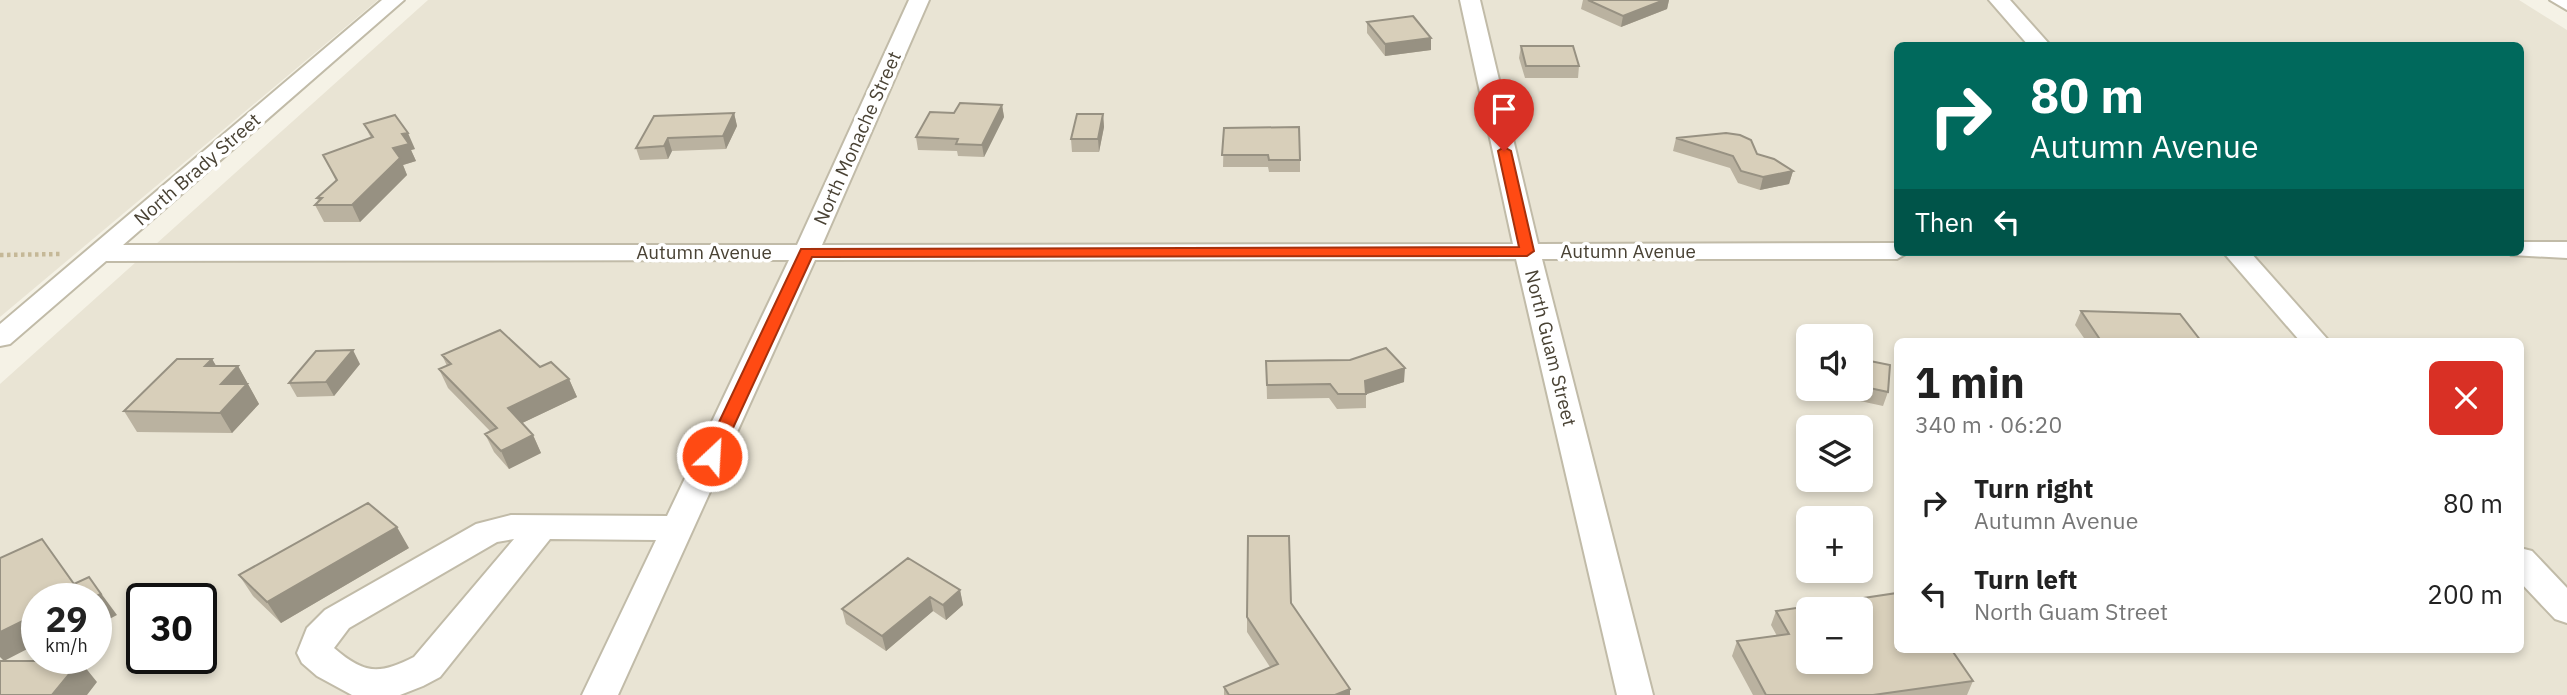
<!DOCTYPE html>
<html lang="en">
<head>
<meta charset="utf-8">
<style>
	:root { --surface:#fff; --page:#f2f2f2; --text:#222; --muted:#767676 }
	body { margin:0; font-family:"IBM Plex Sans",sans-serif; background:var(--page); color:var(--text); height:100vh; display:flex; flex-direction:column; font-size:26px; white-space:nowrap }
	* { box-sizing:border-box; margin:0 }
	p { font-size:23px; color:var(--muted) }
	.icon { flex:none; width:38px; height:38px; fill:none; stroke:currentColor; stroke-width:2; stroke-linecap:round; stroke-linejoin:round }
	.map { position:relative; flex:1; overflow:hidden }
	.details { position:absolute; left:1894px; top:338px; width:630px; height:315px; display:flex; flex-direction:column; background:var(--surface); border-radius:10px; box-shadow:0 4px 10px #0003 }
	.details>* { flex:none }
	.top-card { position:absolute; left:1894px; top:42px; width:630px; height:214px; border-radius:10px; box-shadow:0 4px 10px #0003; background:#00695c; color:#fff; overflow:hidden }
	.tools { position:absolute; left:1796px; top:324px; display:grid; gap:14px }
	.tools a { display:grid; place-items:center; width:77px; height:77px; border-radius:10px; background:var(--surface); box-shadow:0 4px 10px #0003; font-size:35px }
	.speed { position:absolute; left:21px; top:583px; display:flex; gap:14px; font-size:35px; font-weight:700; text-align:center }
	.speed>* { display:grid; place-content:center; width:91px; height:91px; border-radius:50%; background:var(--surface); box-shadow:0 4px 10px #0003; line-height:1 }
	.speed small { font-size:18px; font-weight:400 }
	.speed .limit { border:4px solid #111; border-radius:10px; background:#fff; color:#111 }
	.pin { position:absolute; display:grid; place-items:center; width:60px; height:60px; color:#fff; margin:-72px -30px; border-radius:50% 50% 50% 0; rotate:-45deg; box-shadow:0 0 7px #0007 }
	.pin .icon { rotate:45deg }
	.me { position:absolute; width:77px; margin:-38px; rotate:25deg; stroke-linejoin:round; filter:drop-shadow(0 0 5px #0008) }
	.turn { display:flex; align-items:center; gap:24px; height:147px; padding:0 21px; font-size:32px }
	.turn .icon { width:91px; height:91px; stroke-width:2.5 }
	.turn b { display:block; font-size:49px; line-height:60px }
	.then { display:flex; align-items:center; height:66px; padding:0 21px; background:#0003; gap:14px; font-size:26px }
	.round { display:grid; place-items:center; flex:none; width:74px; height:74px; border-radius:10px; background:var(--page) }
	.head { display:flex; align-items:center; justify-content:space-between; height:119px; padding:0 21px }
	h1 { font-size:42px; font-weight:700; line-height:52px }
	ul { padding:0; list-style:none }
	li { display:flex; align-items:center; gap:21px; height:91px; padding:0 21px }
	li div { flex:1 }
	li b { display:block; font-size:26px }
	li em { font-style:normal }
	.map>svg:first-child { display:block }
	.residential { fill:#e9e4d4; fill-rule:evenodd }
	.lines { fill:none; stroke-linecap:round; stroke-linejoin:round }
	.minor-casing { stroke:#c1bba8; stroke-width:4 }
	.path { stroke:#c5b897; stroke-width:4.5; stroke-dasharray:3.5 3.5; stroke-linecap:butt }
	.minor { fill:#fff; fill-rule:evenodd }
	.wall { fill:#bab2a0 }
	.shaded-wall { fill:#979182 }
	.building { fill:#d8cfba; stroke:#979182; stroke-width:2; fill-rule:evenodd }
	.route { fill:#ff4a13; stroke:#a6300c; stroke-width:2 }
	.labels { text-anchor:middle; stroke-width:7; stroke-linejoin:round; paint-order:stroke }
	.street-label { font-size:19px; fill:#494234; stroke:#fff }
</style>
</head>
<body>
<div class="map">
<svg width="2567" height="695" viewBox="0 0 2567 695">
	<rect width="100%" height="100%" fill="#f5f2e6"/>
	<path class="residential" d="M0 0H378L0 317Z
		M428 0H2519L2567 30V695H0V384ZM1897 46H2520V252H1897ZM1808 336H1860V388H1808ZM1897 341H2520V649H1897ZM1808 427H1860V480H1808ZM1808 518H1860V570H1808ZM37 598H96V658H37ZM142 598H201V658H142ZM1808 609H1860V662H1808Z"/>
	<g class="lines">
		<defs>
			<path id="minor" d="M382 0H404L123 245H797L909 0H929L822 245 1513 244 1460 0H1480L1538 244 1897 243V252H1909L1897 259H1542L1653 695H1617L1516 259 815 260 618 695H582L656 540 550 539 440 677 423 686 400 695H352L317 676 302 663 297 653 307 628 325 610 476 524 511 515 667 516 789 260 106 261 10 344 0 346V324ZM514 539 414 657C379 675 364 674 334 648L349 628 497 542Z
				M1989 0H2010L2051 46H2029Z
				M2550 0H2567V10Z
				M2520 242H2567V258L2511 255 2509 252H2520Z
				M2223 252H2250L2329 341H2300Z
				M2520 548 2532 551 2567 588V623L2555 619 2520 582Z"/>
		</defs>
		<use href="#minor" class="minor-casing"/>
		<path class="path" d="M0 255 62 254"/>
		<use href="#minor" class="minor"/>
	</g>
	<path class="wall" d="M1583 0H1669L1667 9 1621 27 1581 9Z
		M1367 22 1431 50 1385 56 1367 33Z
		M1521 46 1579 66 1578 78H1525L1519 58Z
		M1002 105 1004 117 984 157 958 156 957 151 918 150 916 137 954 113Z
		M734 113 737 126 726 149 672 151 668 159 640 160 636 148Z
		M1103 114 1104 127 1099 152H1072L1071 139Z
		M364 124 415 149 411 150 416 161 403 165 407 175 360 222H324L315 205 318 201 317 198 336 181 323 155 371 138Z
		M1224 128 1300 160V172H1269L1268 167H1223Z
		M1676 138 1757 154 1793 171 1789 184 1760 190 1738 183 1730 168 1673 151Z
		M2081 311 2201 341H2086L2075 325Z
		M1806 330 1808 336V388H1860V359L1888 392 1883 406 1796 387 1802 344Z
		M442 355 540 367 569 379 577 397 522 423 533 435 541 453 509 469 494 452 485 434 490 431 448 388 439 369 447 366Z
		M212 359 216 366H238L259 404 232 433 137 432 124 411Z
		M1266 361 1404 382 1366 394V408L1337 409 1329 398 1267 399Z
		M360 364 334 396 297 397 289 383Z
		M409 548 281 623 253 596 239 575Z
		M960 590 963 605 946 620 933 611 886 651 846 624 842 609Z
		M1291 603 1350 695H1224V687L1270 667 1247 632V617Z
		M1776 611 1973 681 1967 695H1753L1732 656 1737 641 1777 636 1771 625Z"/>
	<path class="shaded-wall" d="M1664 0H1669L1667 9 1621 27 1623 16Z
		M1431 38V50L1385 56V44Z
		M1002 105 1004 117 984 157 982 145Z
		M734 113 737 126 726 149 723 136Z
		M1103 114 1104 127 1099 152 1098 139Z
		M408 133 415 149 411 150 416 161 403 165 407 175 360 222 352 205 393 148 402 134Z
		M668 138 672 151 668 159 664 146Z
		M1793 171 1789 184 1760 190 1763 177Z
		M353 350 360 364 334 396 326 382Z
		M212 359 224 379 205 366Z
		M238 366 259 404 232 433 220 413 221 384Z
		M1405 368 1404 382 1364 395 1365 381Z
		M569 379 577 397 516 426 508 408Z
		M533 435 541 453 509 469 501 451Z
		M397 527 409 548 281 623 267 602Z
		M89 577 117 615 96 626V598H92Z
		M960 590 963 605 946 620 943 605Z
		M930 597 933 611 886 651 882 636Z
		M37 614V644L4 661 0 657V632Z
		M80 661 97 682 87 695H52Z
		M1350 689V695H1335Z"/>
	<path class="building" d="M1588 0H1664L1623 16Z
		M1413 16 1431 38 1385 44 1367 22Z
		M1521 46H1573L1579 66H1526Z
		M960 103 1002 105 982 145 956 144 958 139 916 137 930 112 954 113Z
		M734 113 723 136 668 138 664 146 636 148 654 116Z
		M1077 114H1103L1098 139H1071Z
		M395 115 408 133 402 134 409 144 393 148 400 158 352 205H315L322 198H317L337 180 323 155 373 137 364 124Z
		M1299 127 1300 160H1269L1268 155H1222L1224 128Z
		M1726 133 1740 135 1751 140 1757 154 1774 159 1793 171 1763 177 1741 171 1733 156 1676 138Z
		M2081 311 2180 314 2201 341H2101Z
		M500 330 540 367 551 362 569 379 508 408 533 435 501 451 485 434 497 428 439 369 451 364 442 355Z
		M1806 330 1840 336H1808V374L1800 373Z
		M1386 348 1405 368 1365 381 1366 394H1338L1330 384 1267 385 1266 361 1350 360Z
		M353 350 326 382 289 383 316 351Z
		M177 359H212L205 366H238L221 384H247L220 413 124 411Z
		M1860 359 1890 365 1888 392 1860 386Z
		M368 503 397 527 267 602 239 575Z
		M1248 536H1289L1291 603 1350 689 1335 695H1229L1224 687 1278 664 1247 617Z
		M42 539 74 584 89 577 101 594 92 598H37V614L0 632V558Z
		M908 558 960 590 943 605 930 597 882 636 842 609Z
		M1897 593V649H1951L1973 681 1873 695H1766L1737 641 1789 634 1776 611ZM1808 609H1860V662H1808Z
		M0 661H80L52 695H0Z"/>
	<path class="route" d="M1504 147 1511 151 1534 251 1527 256 812 257 720 456 712 462 703 456 801 249 1519 247 1498 151Z"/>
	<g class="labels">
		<g class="street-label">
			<text transform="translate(857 138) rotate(-66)" y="7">North Monache Street</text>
			<text transform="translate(197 169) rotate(-41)" y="7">North Brady Street</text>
			<text x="1628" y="258">Autumn Avenue</text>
			<text x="704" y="259">Autumn Avenue</text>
			<text transform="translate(1551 348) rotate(76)" y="7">North Guam Street</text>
		</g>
	</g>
</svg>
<div class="tools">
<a><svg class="icon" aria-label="sound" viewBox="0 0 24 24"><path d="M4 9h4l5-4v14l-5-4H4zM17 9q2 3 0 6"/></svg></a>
<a><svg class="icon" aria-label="layers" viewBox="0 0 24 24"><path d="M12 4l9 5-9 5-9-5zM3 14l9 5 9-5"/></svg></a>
<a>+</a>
<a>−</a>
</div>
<div class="speed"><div>29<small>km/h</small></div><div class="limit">30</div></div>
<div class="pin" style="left:1504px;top:151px;background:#d93025"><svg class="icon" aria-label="arrive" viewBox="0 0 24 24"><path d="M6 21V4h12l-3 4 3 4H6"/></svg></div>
<svg class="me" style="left:712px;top:456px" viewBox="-20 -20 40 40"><circle r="17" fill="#ff4a13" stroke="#fff" stroke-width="3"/><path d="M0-11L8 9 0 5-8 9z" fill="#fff"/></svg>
<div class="top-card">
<div class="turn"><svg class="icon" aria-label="right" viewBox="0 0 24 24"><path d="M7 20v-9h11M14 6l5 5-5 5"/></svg><div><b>80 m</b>Autumn Avenue</div></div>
<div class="then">Then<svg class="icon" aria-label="left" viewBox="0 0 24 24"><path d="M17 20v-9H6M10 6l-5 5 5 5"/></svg></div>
</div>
<section class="details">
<div class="head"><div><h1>1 min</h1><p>340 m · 06:20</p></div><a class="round" style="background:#d93025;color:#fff"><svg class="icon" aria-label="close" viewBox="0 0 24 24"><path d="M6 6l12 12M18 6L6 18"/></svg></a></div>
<ul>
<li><svg class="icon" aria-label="right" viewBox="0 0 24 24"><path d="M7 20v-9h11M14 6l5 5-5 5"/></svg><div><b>Turn right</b><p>Autumn Avenue</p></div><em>80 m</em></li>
<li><svg class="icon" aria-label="left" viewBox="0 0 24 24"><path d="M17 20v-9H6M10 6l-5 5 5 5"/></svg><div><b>Turn left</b><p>North Guam Street</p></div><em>200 m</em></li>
</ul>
</section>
</div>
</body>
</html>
